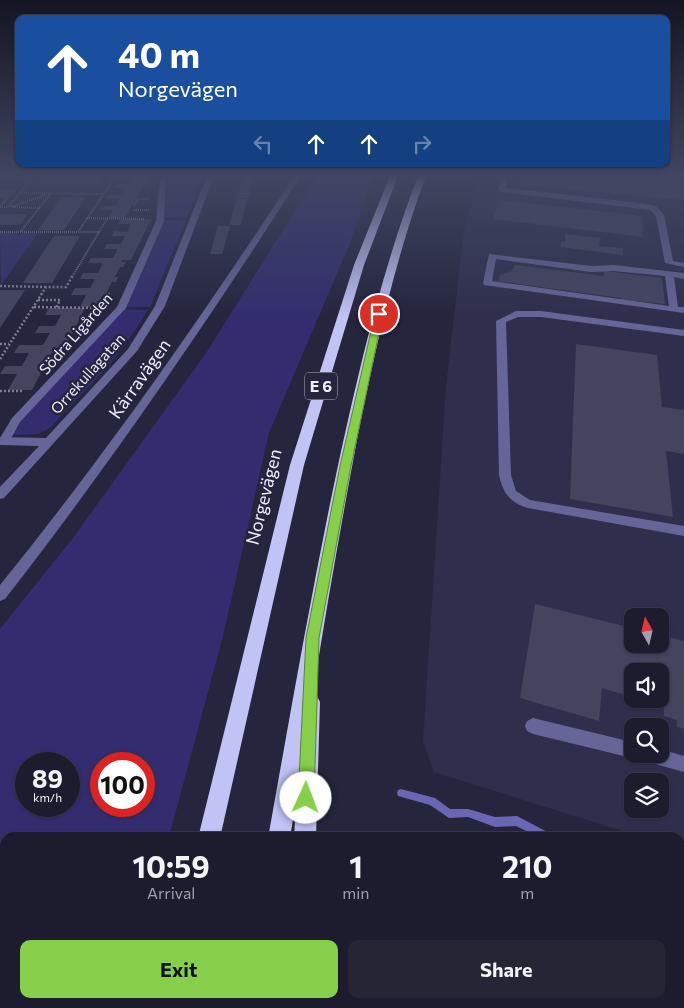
<!DOCTYPE html>
<html lang="en">
<head>
<meta charset="utf-8">
<style>
	:root { --surface:#1c1c2e; --page:#252536; --text:#f1f3f6; --muted:#a0a1aa; --line:#3a3a4a; --accent:#87cf4a }
	body { margin:0; font-family:Commissioner,sans-serif; background:var(--page); color:var(--text); height:100vh; display:flex; flex-direction:column; font-size:19px; white-space:nowrap }
	* { box-sizing:border-box; margin:0 }
	p { font-size:16px; color:var(--muted) }
	.icon { flex:none; width:28px; height:28px; fill:none; stroke:currentColor; stroke-width:2; stroke-linecap:round; stroke-linejoin:round }
	.map { position:relative; flex:1; overflow:hidden }
	.sheet { position:absolute; left:0px; top:832px; width:685px; height:176px; display:flex; flex-direction:column; background:var(--surface); border-radius:15px 15px 0 0; box-shadow:0 1px 4px #0004,0 0 0 1px var(--line) }
	.sheet>* { flex:none }
	.guide { position:absolute; left:15px; top:15px; width:655px; height:152px; border-radius:10px; box-shadow:0 1px 4px #0004,0 0 0 1px var(--line); background:#1a4fa0; color:#fff; overflow:hidden }
	.needle { width:32px; rotate:352deg }
	.buttons { position:absolute; left:624px; top:608px; display:grid; gap:10px }
	.buttons a { display:grid; place-items:center; width:45px; height:45px; border-radius:10px; background:var(--surface); box-shadow:0 1px 4px #0004,0 0 0 1px var(--line); font-size:25px }
	.speed { position:absolute; left:15px; top:752px; display:flex; gap:10px; font-size:25px; font-weight:700; text-align:center }
	.speed>* { display:grid; place-content:center; width:65px; height:65px; border-radius:50%; background:var(--surface); box-shadow:0 1px 4px #0004,0 0 0 1px var(--line); line-height:1 }
	.speed small { font-size:12px; font-weight:400 }
	.speed .limit { border:8px solid #d22; background:#fff; color:#111 }
	.pin { position:absolute; display:grid; place-items:center; width:42px; height:42px; color:#fff; margin:-21px; border:2px solid #fff; border-radius:50%; box-shadow:0 1px 5px #0007 }
	.me { position:absolute; width:55px; margin:-28px; rotate:2deg; stroke-linejoin:round; filter:drop-shadow(0 0 4px #0008) }
	.turn { display:flex; align-items:center; gap:18px; height:105px; padding:0 20px; font-size:22px }
	.turn .icon { width:65px; height:65px; stroke-width:2.5 }
	.turn b { display:block; font-size:35px; line-height:42px }
	.lanes { display:flex; align-items:center; height:48px; padding:0 20px; background:#0003; justify-content:center; gap:25px; direction:ltr }
	.lanes .off { opacity:.35 }
	.eta { display:flex; justify-content:space-evenly; align-items:center; height:85px; text-align:center }
	.eta b { font-size:30px; font-weight:700; line-height:35px }
	.primary-button { display:flex; gap:10px; margin-top:auto; padding:10px 20px }
	.primary-button a { flex:1; height:58px; border-radius:10px; background:var(--accent); color:#111; font-size:20px; font-weight:700; line-height:58px; text-align:center }
	.primary-button a+a { background:var(--page); color:var(--text) }
	.map>svg:first-child { display:block }
	.built { fill:#2f2f4d; fill-rule:evenodd }
	.green { fill:#332d6f; fill-rule:evenodd }
	.lines { fill:none; stroke-linecap:round; stroke-linejoin:round }
	.stream { fill:#6967b3; fill-rule:evenodd }
	.building { fill:#44445f }
	.path-far1 { stroke:#7e7f93; stroke-width:2; stroke-dasharray:1 1; stroke-linecap:butt }
	.path { stroke:#7e7f93; stroke-width:2.5; stroke-dasharray:2 2; stroke-linecap:butt }
	.service { fill:#656597; fill-rule:evenodd }
	.minor { fill:#656597; fill-rule:evenodd }
	.tertiary { fill:#656597; fill-rule:evenodd }
	.motorway { fill:#c1c3f5; fill-rule:evenodd }
	.route { fill:#87cf4a; stroke:#588730 }
	.labels { text-anchor:middle; stroke-width:5; stroke-linejoin:round; paint-order:stroke }
	.far-street-label { font-size:15px; fill:#ecedfd; stroke:#25253d }
	.shield { fill:#25253d; stroke:#b0b1c3; stroke-width:1 }
	.shield-label { font-size:16px; font-weight:bold; fill:#ecedfd }
	.street-label { font-size:18px; fill:#ecedfd; stroke:#25253d }
</style>
</head>
<body>
<div class="map">
<svg width="684" height="1008" viewBox="0 0 684 1008">
	<rect width="100%" height="100%" fill="#25253d"/>
	<path class="built" d="M478 176H684V851L680 849V838L642 837 434 772 423 741 446 386 463 237ZM632 616H660V644H632ZM632 671H660V699H632ZM632 726H660V754H632ZM632 781H660V809H632Z"/>
	<path class="green" d="M164 176H203L187 217 163 218Z
		M317 176H373L350 243 269 433 223 636 169 837 5 838V1004H121L120 1008H0V629L73 538 206 353ZM26 764H69V806H26ZM101 764H144V806H101Z
		M164 220H186L150 307H124Z
		M0 233H19L17 235H20L22 233H38L1 285Z
		M123 309 148 310 132 335 109 365 51 427 39 434 13 435 16 425Z"/>
	<g class="lines">
		<path class="stream" d="M401 789 435 798 450 809H468L495 817 517 816 553 835 554 838H540L516 826 495 827 468 817 449 818 430 805 398 796 397 793 398 790Z
			M680 872 684 874V884L680 882Z"/>
	</g>
	<path class="building" d="M0 176 30 177 27 181 0 180Z
		M42 176H104L98 185H35Z
		M120 176H148L125 218H108L113 210H100L103 206H115L119 199H106L109 195H122L125 188H113L115 184H128L132 178H119Z
		M244 176H254L248 198H237Z
		M521 176H684V200L520 185Z
		M0 189H17L9 198H0Z
		M62 197H86L64 230H38Z
		M237 199H247L241 225H229Z
		M499 200 642 216 643 237 493 219Z
		M0 214H28L19 225H0Z
		M121 219H151L131 260H122L121 262H126L123 267H120L115 277H118L116 282H112L99 307H80L86 295H71L75 288H90L95 279H80L83 273H98L103 263H88L91 258H113L118 249H104L107 244H121L125 236H112L114 231 127 232 131 224H118Z
		M218 226H230L222 254H210Z
		M565 234 600 238 599 246 623 248V255L560 247 561 241 565 242Z
		M54 236H80L52 283H23Z
		M515 265 604 276V271L662 278 665 304 635 301 624 302 620 298 498 281 500 275 512 271Z
		M0 290H25L0 328Z
		M49 308H85L65 348H54L32 390H8L17 374H0L5 366H22L29 353H14L19 345H43L50 333H35L39 326H55L61 315H45Z
		M576 344 657 355 662 407 684 410V454L666 451 673 517 570 499Z
		M535 604 632 628V644H660V635L684 641V729L677 727V720L664 716V705L643 699H660V671H632V697L602 688 599 721 520 698Z"/>
	<g class="lines">
		<path class="path-far1" d="M145 185 149 177
			M20 193 103 194
			M134 206 137 199H149
			M0 207H8L34 176
			M0 207 7 198
			M10 207 46 195
			M13 207 40 208
			M134 210H149
			M87 218 145 219
			M21 231 51 193
			M0 232H78
			M99 232 107 219
			M72 277 99 232H78L116 176"/>
		<path class="path" d="M0 286 46 287
			M38 300H60L56 308
			M103 305 108 294H112
			M34 307 102 308
			M0 344H9
			M52 352H61
			M0 359 46 287H66L73 275
			M0 391H22"/>
		<path class="service" d="M160 176H166L164 221 126 308 20 422 8 444H0V438L12 418 117 307 156 221Z
			M502 176H508L506 188 641 203 656 206 664 215 673 261 684 263V267L665 263 656 216 650 210 502 192 498 190Z
			M489 254 591 266 614 265 684 273V279L674 277 678 307H684V313L484 285 483 283ZM496 259 591 272 614 271 665 276 669 306 492 281Z
			M516 311H541L684 330V336L541 317H518L506 322 511 475 516 491 530 500 684 526V536L528 508C510 503 503 493 499 475L496 321Z
			M533 718 632 742V754H660V749L684 756V772L641 760 639 754 632 758 533 734 527 731 525 726 527 721Z"/>
		<path class="minor" d="M207 176H214L165 306 137 351 4 498 0 499V487L39 446 0 445V437L46 438 128 349 155 306Z"/>
		<path class="tertiary" d="M294 176H301C208 321 111 463 5 599L0 601V585C106 454 202 317 294 176Z"/>
		<path class="motorway" d="M390 176H398L364 265 304 465 220 838H198L290 465 354 265Z
			M418 176H426C394 262 375 351 357 440 341 525 326 609 313 694L317 696 320 702 316 838H294L296 801 290 838H268C291 710 313 582 340 456 361 361 383 267 418 176Z
			M147 1004H185L184 1008H146Z
			M242 1004H268L267 1008H241Z
			M287 1004H313V1008H287Z"/>
	</g>
	<linearGradient id="sky" x2="0" y2="1"><stop stop-color="#141422"/><stop offset="0.55" stop-color="#404662"/><stop offset="1" stop-color="#404662" stop-opacity="0"/></linearGradient>
	<rect width="684" height="318" fill="url(#sky)"/>
	<path class="route" d="M379 312 383 314 351 466 319 638 314 798 312 803 306 806 301 803 298 798 306 638 340 466 375 314Z"/>
	<g class="labels">
		<g class="far-street-label">
			<text transform="translate(76 334) rotate(-49)" y="5">Södra Ligården</text>
			<text transform="translate(88 374) rotate(-48)" y="5">Orrekullagatan</text>
		</g>
		<rect class="shield" x="305" y="372.5" width="32" height="27" rx="4"/>
		<g class="shield-label">
			<text x="321" y="392">E 6</text>
		</g>
		<g class="street-label">
			<text transform="translate(140 379) rotate(-55)" y="6">Kärravägen</text>
			<text transform="translate(264 497) rotate(-76)" y="6">Norgevägen</text>
		</g>
	</g>
</svg>
<div class="buttons">
<a><svg class="needle" viewBox="-14 -14 28 28"><path d="M0-13l5 13h-10z" fill="#e53935"/><path d="M0 13l5-13h-10z" fill="#a0a1aa"/></svg></a>
<a><svg class="icon" aria-label="sound" viewBox="0 0 24 24"><path d="M4 9h4l5-4v14l-5-4H4zM17 9q2 3 0 6"/></svg></a>
<a><svg class="icon" aria-label="search" viewBox="0 0 24 24"><circle cx="10" cy="10" r="6"/><path d="M15 15l6 6"/></svg></a>
<a><svg class="icon" aria-label="layers" viewBox="0 0 24 24"><path d="M12 4l9 5-9 5-9-5zM3 14l9 5 9-5"/></svg></a>
</div>
<div class="speed"><div>89<small>km/h</small></div><div class="limit">100</div></div>
<div class="pin" style="left:379px;top:314px;background:#d93025"><svg class="icon" aria-label="arrive" viewBox="0 0 24 24"><path d="M6 21V4h12l-3 4 3 4H6"/></svg></div>
<svg class="me" style="left:306px;top:798px" viewBox="-20 -20 40 40"><circle r="19" fill="#fff"/><path d="M0-13L10 11 0 6-10 11z" fill="#87cf4a"/></svg>
<div class="guide">
<div class="turn"><svg class="icon" aria-label="ahead" viewBox="0 0 24 24"><path d="M12 20V5M6 11l6-6 6 6"/></svg><div><b>40 m</b>Norgevägen</div></div>
<div class="lanes"><svg class="icon off" aria-label="left" viewBox="0 0 24 24"><path d="M17 20v-9H6M10 6l-5 5 5 5"/></svg><svg class="icon" aria-label="ahead" viewBox="0 0 24 24"><path d="M12 20V5M6 11l6-6 6 6"/></svg><svg class="icon" aria-label="ahead" viewBox="0 0 24 24"><path d="M12 20V5M6 11l6-6 6 6"/></svg><svg class="icon off" aria-label="right" viewBox="0 0 24 24"><path d="M7 20v-9h11M14 6l5 5-5 5"/></svg></div>
</div>
<section class="sheet">
<div class="eta">
<div><b>10:59</b><p>Arrival</p></div>
<div><b>1</b><p>min</p></div>
<div><b>210</b><p>m</p></div>
</div>
<div class="primary-button"><a>Exit</a><a>Share</a></div>
</section>
</div>
</body>
</html>
